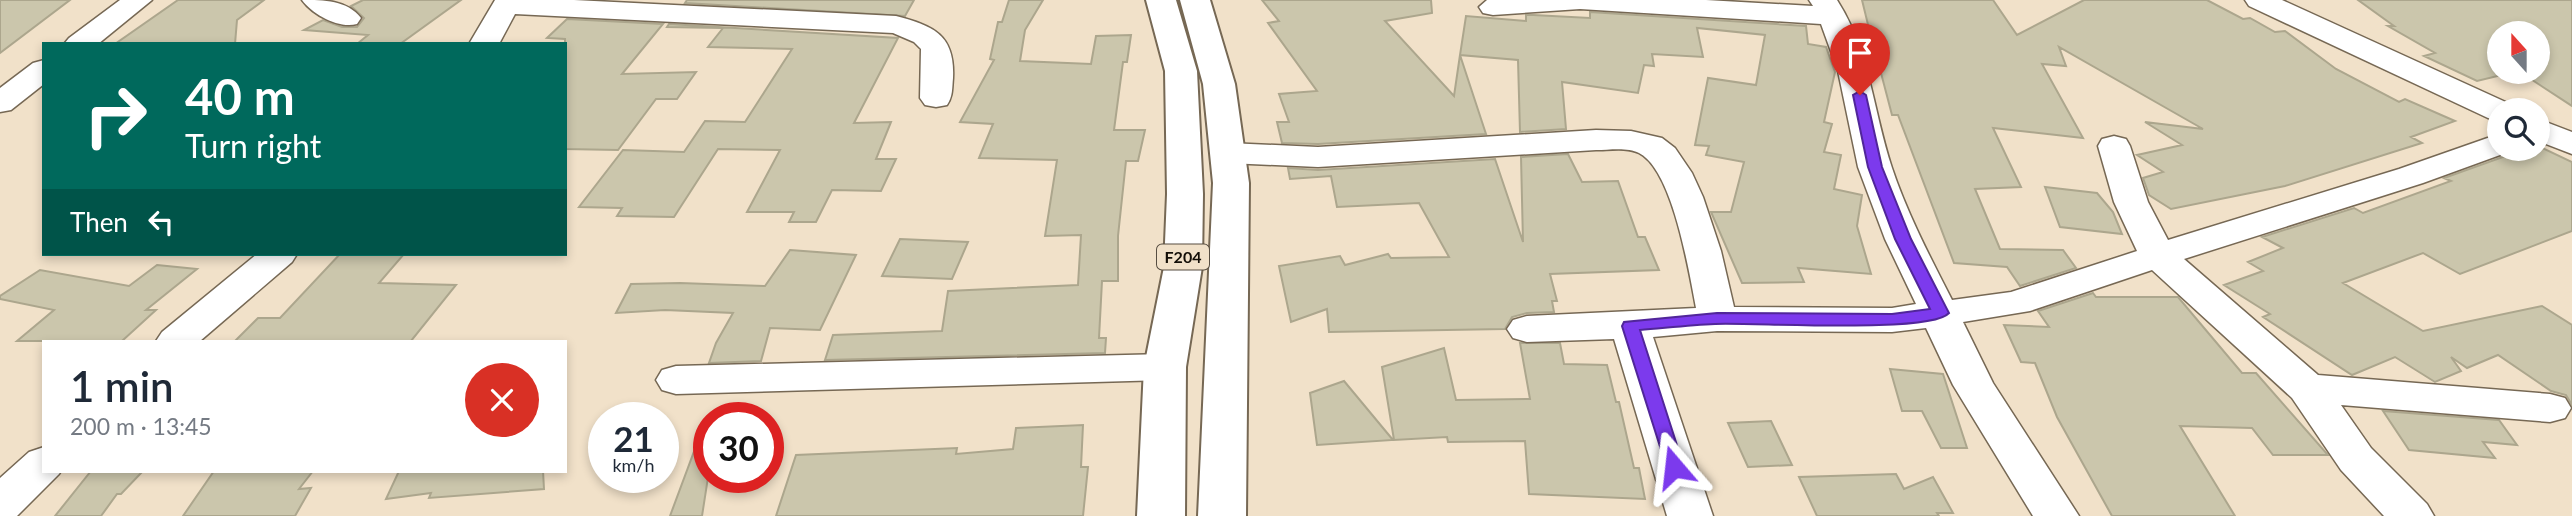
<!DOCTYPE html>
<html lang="en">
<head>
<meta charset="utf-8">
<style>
	:root { --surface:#fff; --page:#f6f6f7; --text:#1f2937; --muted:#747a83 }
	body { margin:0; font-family:Lato,sans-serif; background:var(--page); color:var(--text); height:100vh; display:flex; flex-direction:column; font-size:26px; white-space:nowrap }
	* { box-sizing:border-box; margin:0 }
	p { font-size:23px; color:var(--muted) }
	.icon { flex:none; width:38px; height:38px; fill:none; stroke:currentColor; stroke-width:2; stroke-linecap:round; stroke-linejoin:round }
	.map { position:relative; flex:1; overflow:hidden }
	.drawer { position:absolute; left:42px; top:340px; width:525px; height:133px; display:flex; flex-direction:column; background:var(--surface); border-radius:0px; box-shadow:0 4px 10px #0003 }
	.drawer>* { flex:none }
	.hud { position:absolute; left:42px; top:42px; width:525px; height:214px; border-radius:0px; box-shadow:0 4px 10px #0003; background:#00695c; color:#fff; overflow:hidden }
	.needle { width:46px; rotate:339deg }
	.buttons { position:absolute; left:2487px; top:21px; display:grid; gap:14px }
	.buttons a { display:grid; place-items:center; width:63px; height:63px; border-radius:50%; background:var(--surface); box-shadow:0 4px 10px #0003; font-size:35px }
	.speed { position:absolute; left:588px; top:402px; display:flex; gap:14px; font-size:35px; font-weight:700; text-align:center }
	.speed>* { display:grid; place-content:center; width:91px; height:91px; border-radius:50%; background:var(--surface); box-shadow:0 4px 10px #0003; line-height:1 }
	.speed small { font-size:18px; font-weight:400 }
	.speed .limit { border:10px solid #d22; background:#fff; color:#111 }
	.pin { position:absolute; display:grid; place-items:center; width:60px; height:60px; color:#fff; margin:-72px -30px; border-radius:50% 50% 50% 0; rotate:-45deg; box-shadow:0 0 7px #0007 }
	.pin .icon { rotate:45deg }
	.me { position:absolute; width:77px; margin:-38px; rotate:343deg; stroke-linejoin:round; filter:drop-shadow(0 0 5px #0008) }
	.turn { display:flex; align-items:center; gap:24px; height:147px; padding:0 28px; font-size:32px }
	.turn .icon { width:91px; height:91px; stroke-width:2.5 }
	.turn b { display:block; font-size:49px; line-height:60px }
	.then { display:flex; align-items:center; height:66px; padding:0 28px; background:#0003; gap:14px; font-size:26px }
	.round { display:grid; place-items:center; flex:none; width:74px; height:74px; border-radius:37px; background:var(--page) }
	.head { display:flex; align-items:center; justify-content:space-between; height:119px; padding:0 28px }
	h1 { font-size:42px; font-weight:600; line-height:52px }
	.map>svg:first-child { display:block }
	.building { fill:#cbc6ac; stroke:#aca68d; stroke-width:2 }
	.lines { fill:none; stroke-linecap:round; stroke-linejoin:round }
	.minor-casing { stroke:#766854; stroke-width:3 }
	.major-casing { stroke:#766854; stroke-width:4 }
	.minor { fill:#fff; fill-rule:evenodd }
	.major { fill:#fff; fill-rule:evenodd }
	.route { fill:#7c3aed; stroke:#51269a; stroke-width:2 }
	.labels { text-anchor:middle; stroke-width:7; stroke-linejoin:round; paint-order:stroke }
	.shield { fill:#f1e1c9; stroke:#564d41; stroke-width:2 }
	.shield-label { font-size:16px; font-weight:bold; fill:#130e07 }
</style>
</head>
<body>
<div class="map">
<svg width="2572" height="516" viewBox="0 0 2572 516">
	<rect width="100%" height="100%" fill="#f1e1c9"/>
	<path class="building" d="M0 0H70L0 53Z
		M178 0H264L237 20 235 44H115Z
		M363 0H461L400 44H357L368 35 304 30 323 20 342 27H357L364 18 351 6Z
		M687 0H914L905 16 685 3Z
		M1009 0H1043L1025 30 1020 61 1091 64 1096 36 1131 35 1127 62H1123L1114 130H1145L1138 161H1126L1118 236V281H1102L1099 338H1106L1105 353 825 360 833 335 942 331 948 291 1078 285 1081 235 1045 236 1057 160 979 158 993 124 960 122 994 60 990 59 998 22H1002Z
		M1262 0H1431L1432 13 1385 21 1454 96 1460 55 1486 134 1318 144 1282 143 1277 122H1289L1279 94 1317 91 1268 23 1279 21Z
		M1862 0H1993L2017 35 2084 0H2207L2243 19 2250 18 2275 32 2285 31 2336 69 2399 102 2405 99 2455 121 2411 137 2422 143 2285 186 2171 209 2149 195 2143 178 2163 172 2137 155 2182 145 2145 122 2203 129 2059 47 2066 66 2042 64 2083 138 1993 128 2021 187 1975 189 2000 249 2063 250 2076 268 2020 286 2007 267 1954 263 1898 115H1892L1876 54 1880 55 1871 37Z
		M2358 0H2572V106L2520 72H2538V33H2499V72H2514L2477 81 2424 56 2435 53 2388 26H2394Z
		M1590 12 1806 26 1808 44 1826 47 1835 72 1824 122 1832 124 1824 152 1841 155 1834 189 1862 195 1857 226 1871 274 1798 268 1804 282 1742 283 1711 212H1731L1744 162 1706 155 1709 146 1695 145 1708 78 1756 85 1765 35 1697 28 1703 57 1652 54 1654 66 1644 65 1638 93 1562 82 1566 129 1520 132 1518 60 1460 55 1466 16 1526 21V15H1533L1590 18Z
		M567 19 663 24 622 74 696 72 677 99H656L618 150 565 149V39L547 38Z
		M669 24 898 38 854 123 891 122 876 159H896L881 191 832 190 816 222H789L794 212H747L780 150 718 149 674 217 617 216 622 208 579 207 623 150 684 152 705 121 745 122 792 49 708 47 723 28 667 27Z
		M2538 146 2572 162V231L2460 274 2423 253 2343 283 2423 331 2542 306 2572 325V405L2566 395 2551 391 2498 355 2467 368 2451 357 2461 371 2435 382 2395 357 2352 375 2263 317 2270 314 2224 285 2263 271 2248 262 2283 248 2262 237 2354 208 2363 213 2451 181 2444 178 2525 149H2538Z
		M1568 154 1582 182 1618 181 1638 237H1645L1659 270 1550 274 1557 301H1552L1554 312 1527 313 1512 317 1505 329 1329 332 1327 309 1291 322 1279 266 1340 256 1345 265 1388 254 1391 258 1449 257 1419 203 1337 207 1331 176 1290 179 1288 168 1318 170 1495 159 1523 242 1521 157Z
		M2045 187 2097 193 2113 212 2122 234 2060 227Z
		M900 239 968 242 952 279 882 276Z
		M790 250 856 255 820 330 770 328 761 361 709 363 716 343 733 313 665 310 616 313 631 284 680 283 765 286Z
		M340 254H404L379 283 456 285 411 341H235L258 318H280Z
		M157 265 197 269 146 310H156L122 341H17L54 310 0 299V296L40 270 129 286Z
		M2093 293 2096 297H2178L2242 373H2256L2328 455H2273L2252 428 2180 426 2235 516H2112L2057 417 2035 363 2021 362 2004 325 2049 327 2038 311Z
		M1520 343H1560L1564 364 1607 365 1616 402H1619L1634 468H1639L1645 499 1529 494 1525 441 1448 442 1447 437 1394 440 1382 367 1444 348 1456 400 1530 399Z
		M1890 369 1943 374 1967 448H1941L1922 411H1902Z
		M1344 381 1393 440 1317 445 1310 393Z
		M2383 411 2499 420 2517 445 2483 442 2495 458 2409 450Z
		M1771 421 1792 465 1748 467 1728 423Z
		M705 422 709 423V471L702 516H670Z
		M1083 425 1081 467H1088L1083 516H776L796 455 957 448 956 454 1013 449 1016 428Z
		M91 471H143L121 494H117L101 516H55Z
		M214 471H313L299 489 311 488 295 516H183Z
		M399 471H543L544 489 429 498 431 493 386 499Z
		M1896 474 1904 489 1933 477 1953 513H1937L1939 516H1817L1799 477Z"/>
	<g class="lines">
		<defs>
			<path id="minor" d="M120 0H152L98 44H64L69 38Z
				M302 0C324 0 347 0 361 18L357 24C339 29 313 15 302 0Z
				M495 0H574L896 16C934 26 955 35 953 78 952 88 953 96 947 105L936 107 925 105 920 98 921 49 914 42 893 33 515 14 499 44H469Z
				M1487 0H1706L1813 6 1809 0H1837C1870 51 1873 111 1892 168 1907 213 1930 257 1952 300L2011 292 2137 251 2114 202 2098 146 2102 139 2114 136 2126 139 2130 146 2148 202 2168 240 2399 169 2499 134V149H2512L2511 151 2423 183 2184 259 2318 375 2550 394 2565 398 2571 408 2565 418 2550 422 2341 405 2371 448 2427 504 2434 516H2384L2341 470 2292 398 2152 270 2030 311 1963 322 1993 383 2079 516H2033L1953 385 1926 328 1892 332 1717 331 1653 337 1713 516H1667L1614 339 1527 342 1513 338 1507 329 1513 320 1527 316 1696 308C1689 272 1673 170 1639 153 1628 147 1609 150 1596 150L1318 167 1228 163 1216 160 1211 153 1216 146 1228 143 1318 147 1596 130 1631 131 1662 138 1675 148 1692 173 1703 197 1721 251 1734 307 1892 308 1916 304 1885 239 1858 167 1838 71 1821 24 1580 9 1493 15 1483 13 1479 7Z
				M2245 0H2282L2510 104 2514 110H2499V121L2488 118 2249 6Z
				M44 60V84L11 110 0 112V88L33 63Z
				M2538 119 2572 132V154L2538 141Z
				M257 254H297L292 262 200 341H156L162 332Z
				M1165 354 1179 358 1185 367 1179 376 1165 380 676 394 662 390 656 380 662 370 676 366Z
				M44 447V471H61L59 474 17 516H0V478L29 452Z"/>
			<path id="major" d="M1146 0H1176L1197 71 1203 194 1202 267 1186 367 1185 516H1137L1144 367 1164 267 1167 194 1165 71Z
				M1180 0H1210L1235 84 1249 183 1246 516H1198L1213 183 1203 84Z"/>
		</defs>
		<use href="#minor" class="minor-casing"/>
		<use href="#major" class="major-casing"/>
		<use href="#minor" class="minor"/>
		<use href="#major" class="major"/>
	</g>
	<path class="route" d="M1860 91 1866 95 1882 167 1911 239 1949 313C1931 334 1751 322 1715 324 1690 325 1665 328 1640 330L1684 467 1681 472H1668L1622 326 1624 322 1717 313 1892 314 1930 309 1895 239 1868 167 1853 95Z"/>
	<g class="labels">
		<rect class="shield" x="1157" y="244.5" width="52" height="25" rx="5"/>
		<g class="shield-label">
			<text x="1183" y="263">F204</text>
		</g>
	</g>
</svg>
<div class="buttons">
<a><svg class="needle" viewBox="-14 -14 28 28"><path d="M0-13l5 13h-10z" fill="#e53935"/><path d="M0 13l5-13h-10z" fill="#747a83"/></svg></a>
<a><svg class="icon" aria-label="search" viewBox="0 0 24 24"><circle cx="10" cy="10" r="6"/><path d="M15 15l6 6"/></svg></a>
</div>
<div class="speed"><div>21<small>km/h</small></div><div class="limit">30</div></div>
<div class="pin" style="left:1860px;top:95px;background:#d93025"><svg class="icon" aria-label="arrive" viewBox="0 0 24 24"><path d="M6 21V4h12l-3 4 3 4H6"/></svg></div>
<svg class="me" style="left:1674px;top:467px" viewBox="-20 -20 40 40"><path d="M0-17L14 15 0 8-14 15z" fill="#7c3aed" stroke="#fff" stroke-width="4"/></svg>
<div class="hud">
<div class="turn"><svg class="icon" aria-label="right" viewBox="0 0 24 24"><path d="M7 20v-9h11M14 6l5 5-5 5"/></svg><div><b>40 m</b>Turn right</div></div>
<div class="then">Then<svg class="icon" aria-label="left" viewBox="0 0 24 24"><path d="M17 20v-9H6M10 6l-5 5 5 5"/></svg></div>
</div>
<section class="drawer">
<div class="head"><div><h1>1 min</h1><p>200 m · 13:45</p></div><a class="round" style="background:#d93025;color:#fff"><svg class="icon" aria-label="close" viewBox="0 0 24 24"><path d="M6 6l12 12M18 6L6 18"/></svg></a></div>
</section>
</div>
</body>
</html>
